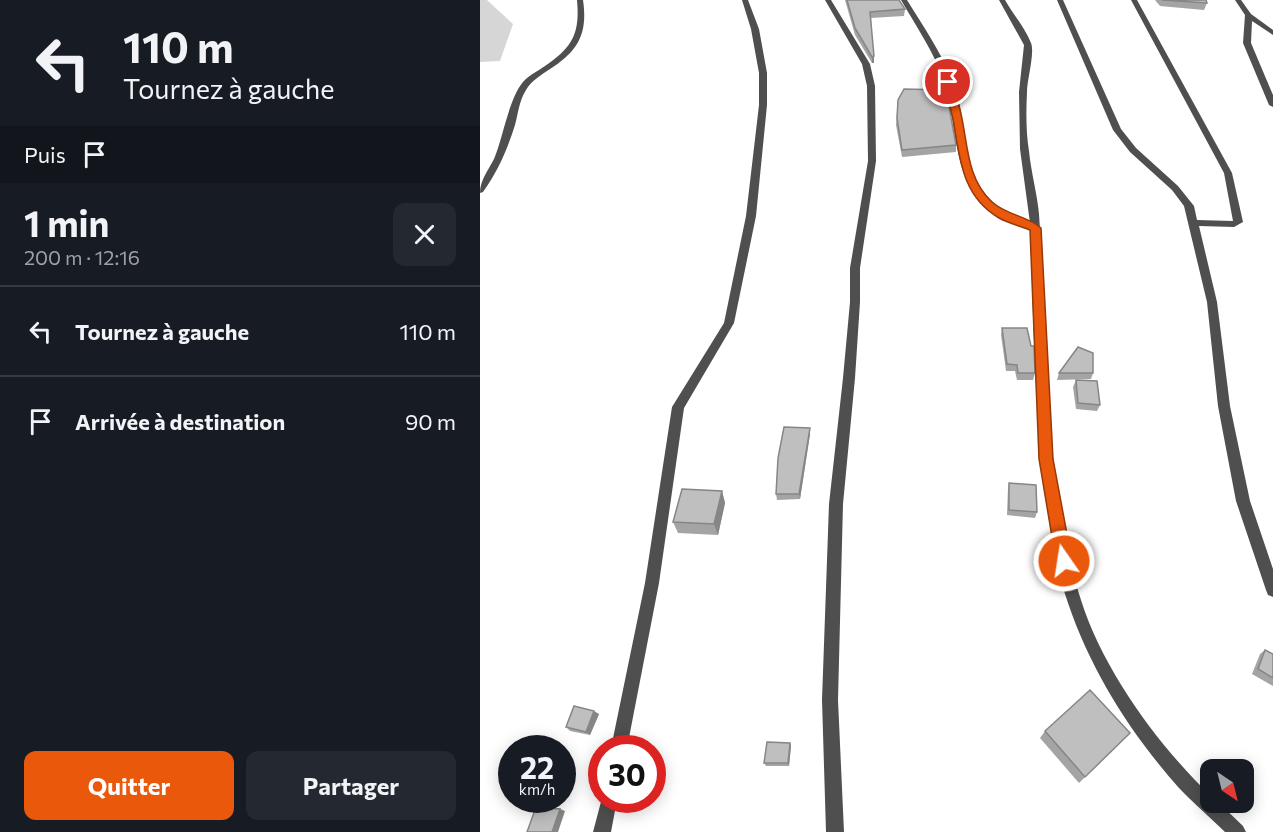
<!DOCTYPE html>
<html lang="fr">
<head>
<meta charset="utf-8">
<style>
	:root { --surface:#171b24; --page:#242831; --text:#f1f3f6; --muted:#9ea1a6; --line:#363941; --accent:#ea580c }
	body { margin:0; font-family:Commissioner,sans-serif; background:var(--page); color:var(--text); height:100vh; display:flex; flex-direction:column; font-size:22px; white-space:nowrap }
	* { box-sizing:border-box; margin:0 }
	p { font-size:20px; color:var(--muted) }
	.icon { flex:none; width:33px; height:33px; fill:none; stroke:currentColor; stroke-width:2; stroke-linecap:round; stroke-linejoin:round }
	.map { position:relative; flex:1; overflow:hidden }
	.drawer { display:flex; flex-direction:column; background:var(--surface); width:480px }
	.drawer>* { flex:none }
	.top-card { background:#171b24; color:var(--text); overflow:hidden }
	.needle { width:39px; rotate:145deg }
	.buttons { position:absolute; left:720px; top:759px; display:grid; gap:12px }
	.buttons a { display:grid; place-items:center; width:54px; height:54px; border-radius:12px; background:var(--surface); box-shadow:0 3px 15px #0003; font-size:30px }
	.speed { position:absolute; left:18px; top:735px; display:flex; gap:12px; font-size:30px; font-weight:700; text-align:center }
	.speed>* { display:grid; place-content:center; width:78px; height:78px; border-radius:50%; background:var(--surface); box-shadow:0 3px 15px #0003; line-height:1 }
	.speed small { font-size:15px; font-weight:400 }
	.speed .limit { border:9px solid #d22; background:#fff; color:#111 }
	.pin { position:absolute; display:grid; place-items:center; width:51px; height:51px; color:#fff; margin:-26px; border:3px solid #fff; border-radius:50%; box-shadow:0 2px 6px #0007 }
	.me { position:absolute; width:66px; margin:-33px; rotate:347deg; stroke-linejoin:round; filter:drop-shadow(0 0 4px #0008) }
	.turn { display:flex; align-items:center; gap:21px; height:126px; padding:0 24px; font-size:27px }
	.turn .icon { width:78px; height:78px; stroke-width:2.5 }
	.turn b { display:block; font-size:42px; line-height:51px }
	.then { display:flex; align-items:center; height:57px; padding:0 24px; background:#0003; gap:12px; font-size:22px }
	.round { display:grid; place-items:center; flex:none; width:63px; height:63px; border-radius:12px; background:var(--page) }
	.summary { display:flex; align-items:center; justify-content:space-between; height:102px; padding:0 24px }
	h1 { font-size:36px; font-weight:700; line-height:45px }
	.primary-button { display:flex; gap:12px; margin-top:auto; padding:12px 24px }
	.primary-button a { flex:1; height:69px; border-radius:12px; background:var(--accent); color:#fff; font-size:24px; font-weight:700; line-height:69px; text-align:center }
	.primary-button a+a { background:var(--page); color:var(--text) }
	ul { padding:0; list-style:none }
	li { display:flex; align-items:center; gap:18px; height:90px; padding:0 24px; border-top:2px solid var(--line) }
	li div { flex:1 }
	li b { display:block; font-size:22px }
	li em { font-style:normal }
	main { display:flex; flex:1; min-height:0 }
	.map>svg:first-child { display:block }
	.green { fill:#d6d6d6 }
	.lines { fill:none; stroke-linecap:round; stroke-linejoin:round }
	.minor { fill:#4f4f4f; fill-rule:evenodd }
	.wall { fill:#a4a4a4 }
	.shaded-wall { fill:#868686 }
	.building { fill:#bfbfbf; stroke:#868686; stroke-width:1.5 }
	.route { fill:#ea580c; stroke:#983908; stroke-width:1.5 }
</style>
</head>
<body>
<main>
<section class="drawer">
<div class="top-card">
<div class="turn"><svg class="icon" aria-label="left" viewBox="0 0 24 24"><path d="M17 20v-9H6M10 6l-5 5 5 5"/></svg><div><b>110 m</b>Tournez à gauche</div></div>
<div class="then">Puis<svg class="icon" aria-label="arrive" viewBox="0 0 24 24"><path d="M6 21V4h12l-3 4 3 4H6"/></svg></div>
</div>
<div class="summary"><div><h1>1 min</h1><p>200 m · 12:16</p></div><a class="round"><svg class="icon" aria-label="close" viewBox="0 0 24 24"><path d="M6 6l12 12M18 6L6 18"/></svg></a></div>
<ul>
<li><svg class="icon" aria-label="left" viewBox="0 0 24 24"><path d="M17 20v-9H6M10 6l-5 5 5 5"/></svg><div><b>Tournez à gauche</b></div><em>110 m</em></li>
<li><svg class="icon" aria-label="arrive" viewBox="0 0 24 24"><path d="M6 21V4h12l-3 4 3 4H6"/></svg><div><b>Arrivée à destination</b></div><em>90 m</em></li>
</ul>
<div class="primary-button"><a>Quitter</a><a>Partager</a></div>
</section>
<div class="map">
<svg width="793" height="832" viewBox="0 0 793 832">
	<rect width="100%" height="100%" fill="#fff"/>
	<path class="green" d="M0 0H7L33 24 20 61 0 62Z"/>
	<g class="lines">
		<path class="minor" d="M97 0H103C108 34 98 51 70 69 61 75 51 81 46 90 39 101 38 114 35 125 27 150 18 171 3 192L0 193C0 180 8 171 14 159 23 138 29 98 43 82 49 75 58 71 65 66 93 47 100 33 97 0Z
			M262 0H268L279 29 287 73V105L276 216 254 323 204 408 179 583 147 748H131L165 583 192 407 244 323 266 216 279 105V73L271 29Z
			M345 0H351L390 64 395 86 396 161 380 268V302L375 378 363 504 358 700 364 832H346L342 700 349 504 363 378 370 302V268L388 161 387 86 382 64Z
			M421 0H427C443 26 461 52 472 80 495 142 472 194 550 223L540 149 539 92 544 45 519 0H525C533 14 545 28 551 43 555 53 547 80 547 92 546 111 546 133 549 151 551 172 557 193 559 214 568 342 561 476 601 600 623 670 678 745 730 795V802H738L763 826 766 832H745C730 817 713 803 699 788 651 734 611 671 588 603 578 575 573 543 568 514 554 420 554 324 550 230 535 224 517 218 505 207 471 175 478 122 464 81 454 52 436 26 421 0Z
			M577 0H583L641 129 656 148 698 186 714 206 717 220 753 221 744 173 651 0H657L752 173 763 222 754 227 719 226 737 302 750 406 770 501 793 569V597L788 595 786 590 756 501 738 406 727 302 704 206 692 190 650 152 633 130Z
			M755 0H761L771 14 793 30V35L772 21 771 43 793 95V107L789 105 763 43 765 15Z
			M122 798V800H137L131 832H113Z"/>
	</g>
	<path class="wall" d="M365 0H419L425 9 424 16 391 18 394 63H392L375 35Z
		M675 0H726L727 3 724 10 680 6Z
		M418 100 476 145V152L422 157 416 125Z
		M522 328 555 373 553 380H537L535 371H526L521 335Z
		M579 373H613L611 379 577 380Z
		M596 380 620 405 617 411 596 409 593 387Z
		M330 434 320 499 297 500 296 494Z
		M529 483 557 512 555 518 527 515 528 488Z
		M242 491 245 503 238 535 198 533 193 522Z
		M785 650 793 654V686L772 674 780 654Z
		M119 714 110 735 90 731 86 727Z
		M565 731 605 777 599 783 560 738Z
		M310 743 311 746 309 766H286L284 763Z"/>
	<path class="shaded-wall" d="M394 56V63H392V57Z
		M330 428V434L320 499 319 494Z
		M242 491 245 503 238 535 234 524Z
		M114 711 119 714 110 735 106 732Z
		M310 743 311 746 309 766 308 763Z
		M80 809 85 811 78 832H72Z"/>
	<path class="building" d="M367 0H419L425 9 390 12 394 56 392 57 375 28Z
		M682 0H726L727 3Z
		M424 89 466 90 476 145 422 150 417 118 418 100Z
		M522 328H547L551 346H554L555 373H538L537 365 527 364Z
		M598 347 613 353V373H579Z
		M596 380 617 381 620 405 598 403Z
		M304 427 330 428 319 494H296L298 458Z
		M529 483 556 485 557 512 529 510Z
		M202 489 242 491 234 524 193 522Z
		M785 650 793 654V678L778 669Z
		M610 690 650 733 605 777 565 731Z
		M94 706 114 711 106 732 86 727Z
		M287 742 310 743 308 763H284Z
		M56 807 80 809 72 832H47Z"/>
	<path class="route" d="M468 80 473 82C476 95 480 107 482 119 488 148 488 180 512 202 526 215 548 216 561 228L573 459 592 561 590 566 584 568 579 566 576 561 559 459 550 230C540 226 528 223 519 218 481 196 480 157 473 119 470 107 467 95 464 82Z"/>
</svg>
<div class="buttons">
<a><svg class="needle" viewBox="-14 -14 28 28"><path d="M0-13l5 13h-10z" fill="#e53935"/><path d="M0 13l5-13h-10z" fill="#9ea1a6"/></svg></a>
</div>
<div class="speed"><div>22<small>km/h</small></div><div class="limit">30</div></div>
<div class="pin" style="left:468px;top:82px;background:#d93025"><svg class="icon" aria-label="arrive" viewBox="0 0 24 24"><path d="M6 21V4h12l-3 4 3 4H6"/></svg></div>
<svg class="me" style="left:584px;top:561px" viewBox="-20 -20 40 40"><circle r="17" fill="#ea580c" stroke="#fff" stroke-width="3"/><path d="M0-11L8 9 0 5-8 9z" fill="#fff"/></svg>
</div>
</main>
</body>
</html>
